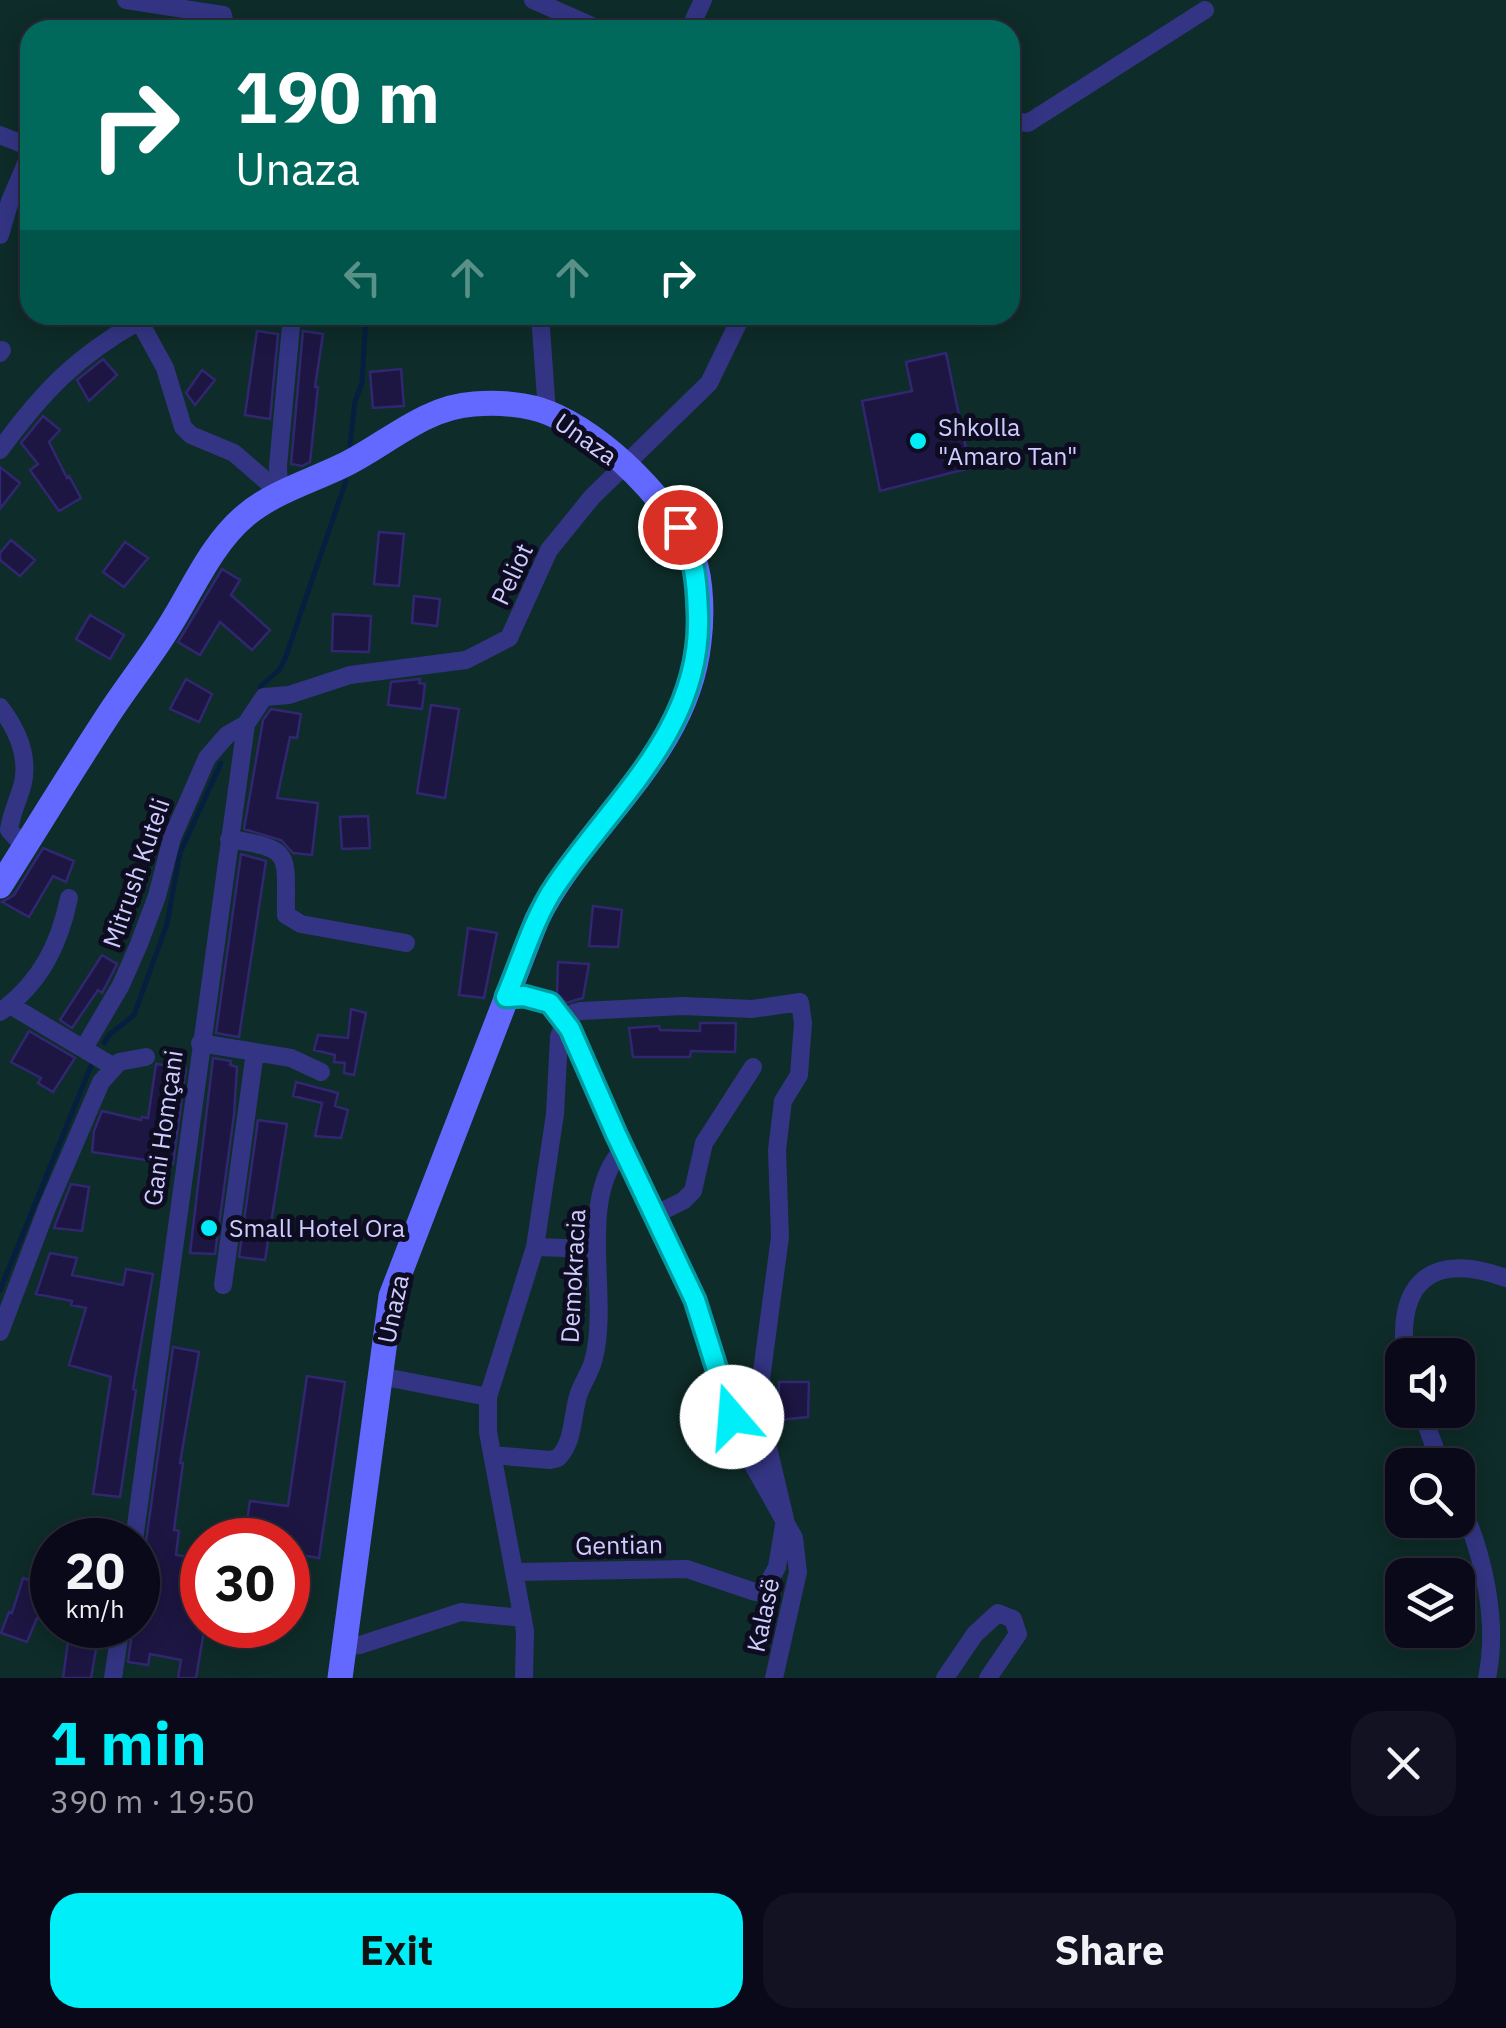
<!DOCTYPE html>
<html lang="en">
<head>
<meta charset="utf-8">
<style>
	:root { --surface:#0a0919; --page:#131222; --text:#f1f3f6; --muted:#999aa2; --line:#2a2a38; --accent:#00eef7 }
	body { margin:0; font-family:"IBM Plex Sans",sans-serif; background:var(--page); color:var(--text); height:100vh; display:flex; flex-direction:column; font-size:38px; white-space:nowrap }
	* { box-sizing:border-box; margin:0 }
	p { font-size:32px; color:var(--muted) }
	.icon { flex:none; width:55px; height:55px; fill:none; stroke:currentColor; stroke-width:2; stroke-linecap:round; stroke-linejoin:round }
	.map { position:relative; height:1678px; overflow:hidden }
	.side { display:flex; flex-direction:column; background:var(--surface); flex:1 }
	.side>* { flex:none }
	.top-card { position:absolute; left:20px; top:20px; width:1000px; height:305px; border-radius:30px; box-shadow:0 5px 25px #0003,0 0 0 2px var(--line); background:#00695c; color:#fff; overflow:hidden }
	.fabs { position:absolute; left:1385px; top:1338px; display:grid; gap:20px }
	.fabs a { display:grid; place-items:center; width:90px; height:90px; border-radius:20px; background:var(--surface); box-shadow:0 5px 25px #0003,0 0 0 2px var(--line); font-size:50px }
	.speed { position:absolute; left:30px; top:1518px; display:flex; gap:20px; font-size:50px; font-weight:700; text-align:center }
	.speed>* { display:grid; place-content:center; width:130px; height:130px; border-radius:50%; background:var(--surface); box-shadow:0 5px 25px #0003,0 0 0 2px var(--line); line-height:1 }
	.speed small { font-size:25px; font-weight:400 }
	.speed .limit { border:15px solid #d22; background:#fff; color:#111 }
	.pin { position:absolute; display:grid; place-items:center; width:85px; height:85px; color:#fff; margin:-42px; border:5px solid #fff; border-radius:50%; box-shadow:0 2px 10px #0007 }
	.me { position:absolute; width:110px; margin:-55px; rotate:342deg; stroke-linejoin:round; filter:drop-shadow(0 0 8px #0008) }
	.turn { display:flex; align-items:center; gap:35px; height:210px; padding:0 50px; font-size:45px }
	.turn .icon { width:130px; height:130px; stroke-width:2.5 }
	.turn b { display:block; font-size:70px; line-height:85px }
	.lanes { display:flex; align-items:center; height:95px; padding:0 50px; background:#0003; justify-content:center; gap:50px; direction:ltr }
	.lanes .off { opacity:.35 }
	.round { display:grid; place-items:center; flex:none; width:105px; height:105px; border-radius:30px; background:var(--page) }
	.head { display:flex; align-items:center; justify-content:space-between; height:170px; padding:0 50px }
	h1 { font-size:60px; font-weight:700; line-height:75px; color:var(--accent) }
	.cta { display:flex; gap:20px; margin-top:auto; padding:20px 50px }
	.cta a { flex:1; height:115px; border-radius:30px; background:var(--accent); color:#111; font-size:40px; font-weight:700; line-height:115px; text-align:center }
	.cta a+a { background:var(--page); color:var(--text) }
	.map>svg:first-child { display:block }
	.green { fill:#0e2c29; fill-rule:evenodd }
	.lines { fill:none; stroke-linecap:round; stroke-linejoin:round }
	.stream { stroke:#061f40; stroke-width:5 }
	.building { fill:#1d1643; stroke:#312771; stroke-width:2.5 }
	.minor { stroke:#333584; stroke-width:18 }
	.secondary { stroke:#6369ff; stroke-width:25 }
	.route-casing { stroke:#009ba1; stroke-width:25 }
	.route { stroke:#00eef7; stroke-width:18 }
	.poi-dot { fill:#00eef7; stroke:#0e0c21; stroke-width:4 }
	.labels { text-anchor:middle; stroke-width:10; stroke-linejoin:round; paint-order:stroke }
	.poi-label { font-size:25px; fill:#cfccff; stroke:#0e0c21; text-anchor:start }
	.street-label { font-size:25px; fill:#cfccff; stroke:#0e0c21 }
</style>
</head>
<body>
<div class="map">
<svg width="1506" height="1678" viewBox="0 0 1506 1678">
	<rect width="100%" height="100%" fill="#0e0c21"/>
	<path class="green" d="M0 0H1506V1678H0ZM30 30H1010V315H30ZM1402 1355H1458V1410H1402ZM1402 1465H1458V1520H1402ZM52 1540H138V1625H52ZM202 1540H288V1625H202ZM1402 1575H1458V1630H1402Z"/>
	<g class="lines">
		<path class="stream" d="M350 445 355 401 362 383 366 315
			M260 687 279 670 285 659 346 481
			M104 1043 110 1034 134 1015 167 924 180 853 221 763
			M0 1290 93 1061"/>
	</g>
	<path class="building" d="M257 331 278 334 270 419 245 415Z
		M303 331 323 334 315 387H318L310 462 302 466 291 464Z
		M946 353 970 468 880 491 862 401 912 391 906 362Z
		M103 359 117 375 89 401 77 380Z
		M401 369 404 406 373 408 370 372Z
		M202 370 215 380 195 405 186 393Z
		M43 416 60 430 49 442 67 478 69 476 81 498 59 511 30 470 38 464 21 443Z
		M0 467 20 483 0 509Z
		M379 532 404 534 399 586 374 584Z
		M11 540 35 560 20 576 0 560V553Z
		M125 542 148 558 124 587 103 572Z
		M222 569 240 580 231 595 270 630 252 650 220 622 200 655 178 642Z
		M414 596 440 599 437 626 412 623Z
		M333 614 371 616 369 652 332 651Z
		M90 615 124 635 110 659 76 639Z
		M186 679 212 694 199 722 170 709Z
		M420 679 419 683 425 684 422 709 388 705 391 682Z
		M431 705 459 709 445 798 417 793Z
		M271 709 301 714 297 738 290 737 277 798 318 803 312 855 293 853 281 840 244 829 263 720Z
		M368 816 370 848 342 849 340 817Z
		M43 848 74 861 66 882 53 876 29 917 2 902 14 895Z
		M241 854 266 861 239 1037 216 1033Z
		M593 906 622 910 618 947 589 946Z
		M468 928 497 933 484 998 459 995Z
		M102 955 117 964 102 993 98 990 72 1028 60 1020Z
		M558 962 589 964 583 998 566 1003 557 993Z
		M351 1009 366 1013 354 1075 344 1073 345 1063 334 1062 335 1055 314 1050 318 1035 348 1038Z
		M700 1023H736L735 1052 691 1051 690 1057H633L629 1028 659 1026 660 1030 700 1031Z
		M29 1031 75 1058 53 1092 38 1083 41 1078 11 1062Z
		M213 1058 231 1061 230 1065 237 1067 234 1115 215 1254 190 1253Z
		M156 1064 186 1068 173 1164 92 1152 94 1131 102 1111 141 1120 142 1117 148 1118Z
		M296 1082 338 1093 335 1106 348 1110 341 1138 315 1136 322 1103 293 1096Z
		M258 1120 287 1124 265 1260 239 1257Z
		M71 1184 89 1187 82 1231 54 1228Z
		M50 1253 77 1258 72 1275 123 1285 126 1269 153 1274 133 1389 136 1390 120 1497 93 1494 111 1377 69 1365 86 1308 71 1305 72 1301 36 1294Z
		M173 1347 199 1352 180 1463H183L174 1530 179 1531 176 1555 202 1559V1625H205L196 1678H178L181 1660 150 1654 148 1665 128 1662 133 1625H138V1561L139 1551 146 1542Z
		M307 1376 345 1382 319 1558 288 1553V1540H244L250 1501 288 1506Z
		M779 1382H809L808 1417 778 1420Z
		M23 1578 52 1588 43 1620 37 1618 27 1642 1 1633 9 1612 12 1613Z
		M70 1627 99 1631 91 1678H63Z"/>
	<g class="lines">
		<path class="minor" d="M126 0 223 15 226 30
			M533 0 601 30
			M689 30 703 0
			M1010 121 1028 123 1205 10
			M0 135 30 147
			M0 235 10 201 30 154
			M136 315 165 368 183 427 191 435 234 453 279 492
			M540 315 547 412
			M0 353 2 350
			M0 450C43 391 76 357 139 321
			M279 492 278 466 292 315
			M0 707C17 729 29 754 23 783 19 799 11 813 9 830L25 847
			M229 839C295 849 285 854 286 915L301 924 406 943
			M506 997 524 996 550 1003 570 1029 616 1134 695 1300 742 1445 794 1538 798 1572 774 1678
			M10 1005 114 1067
			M0 1012C40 983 59 946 69 898
			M200 1043 291 1058 321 1072
			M84 1048 121 985 139 944 157 896 172 838 207 758 227 735 246 724 264 697 289 695 350 675 466 660 509 638 549 550 592 497 709 383 742 315
			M656 1214 683 1201 693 1191 704 1143 753 1067
			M535 1247 595 1249
			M223 1285 255 1052
			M0 1332 47 1208 101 1082 119 1062 146 1057
			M1405 1355C1397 1279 1434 1252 1506 1278
			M380 1376 488 1397
			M1421 1410 1441 1465
			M492 1455 550 1460 558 1458C573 1443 572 1420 577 1400 580 1385 591 1373 594 1358 610 1295 576 1200 623 1149
			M1458 1499C1483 1551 1499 1620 1487 1678
			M134 1540 246 724
			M515 1572 687 1569 755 1592 764 1591 777 1567 785 1519 762 1422 759 1394 780 1237 777 1150 783 1101 799 1075 803 1023 800 1002 752 1009 683 1006 581 1011 573 1013 565 1021 559 1037 555 1114 535 1247 488 1397V1432L525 1631 524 1678
			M346 1646 360 1645 461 1612 523 1618
			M113 1678 121 1625
			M945 1678 975 1634 998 1613 1013 1619 1018 1634 988 1678"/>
		<path class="secondary" d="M0 886C35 831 69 775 105 720 124 690 146 663 165 633 191 594 209 546 246 515 275 491 312 481 346 464 388 443 425 407 474 404 498 402 527 404 549 413 604 435 675 504 694 560 702 582 702 619 699 642 687 756 585 823 537 919L391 1296 340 1678"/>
	</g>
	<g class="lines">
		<defs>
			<path id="route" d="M680 527C695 560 697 580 698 615 702 728 614 800 556 885 533 919 522 960 506 997L524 996 550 1003 570 1029 616 1134 695 1300 732 1417"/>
		</defs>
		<use href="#route" class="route-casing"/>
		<use href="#route" class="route"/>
	</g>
	<g class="poi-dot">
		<circle cx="918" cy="441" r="10"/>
		<circle cx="209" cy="1228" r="10"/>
	</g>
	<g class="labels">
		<g class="poi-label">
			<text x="938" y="436">Shkolla<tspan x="938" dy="29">"Amaro Tan"</tspan></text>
			<text x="229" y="1237">Small Hotel Ora</text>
		</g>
		<g class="street-label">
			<text transform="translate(586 439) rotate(35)" y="9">Unaza</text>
			<text transform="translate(512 574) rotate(-65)" y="9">Peliot</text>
			<text transform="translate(136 873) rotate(-71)" y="9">Mitrush Kuteli</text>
			<text transform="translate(163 1128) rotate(-82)" y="9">Gani Homçani</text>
			<text transform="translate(573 1276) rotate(-87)" y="9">Demokracia</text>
			<text transform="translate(393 1309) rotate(-78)" y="9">Unaza</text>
			<text transform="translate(619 1545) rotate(-1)" y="9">Gentian</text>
			<text transform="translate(763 1615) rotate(-78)" y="9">Kalasë</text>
		</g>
	</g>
</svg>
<div class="fabs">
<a><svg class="icon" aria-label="sound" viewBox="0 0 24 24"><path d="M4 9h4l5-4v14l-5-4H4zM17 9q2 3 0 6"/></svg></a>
<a><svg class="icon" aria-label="search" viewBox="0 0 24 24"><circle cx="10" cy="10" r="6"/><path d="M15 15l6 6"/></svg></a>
<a><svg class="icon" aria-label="layers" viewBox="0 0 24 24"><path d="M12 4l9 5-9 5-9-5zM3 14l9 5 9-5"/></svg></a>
</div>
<div class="speed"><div>20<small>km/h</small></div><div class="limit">30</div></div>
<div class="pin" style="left:680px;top:527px;background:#d93025"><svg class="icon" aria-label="arrive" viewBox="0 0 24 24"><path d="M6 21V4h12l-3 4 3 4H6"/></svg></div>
<svg class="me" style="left:732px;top:1417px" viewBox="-20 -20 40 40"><circle r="19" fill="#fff"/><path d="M0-13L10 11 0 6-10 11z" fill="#00eef7"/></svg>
<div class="top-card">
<div class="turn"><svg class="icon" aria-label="right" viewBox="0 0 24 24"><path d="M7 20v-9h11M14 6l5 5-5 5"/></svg><div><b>190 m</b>Unaza</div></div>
<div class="lanes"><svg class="icon off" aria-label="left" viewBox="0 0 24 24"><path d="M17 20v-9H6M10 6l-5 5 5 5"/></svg><svg class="icon off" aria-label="ahead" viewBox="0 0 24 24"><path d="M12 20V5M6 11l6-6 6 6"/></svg><svg class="icon off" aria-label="ahead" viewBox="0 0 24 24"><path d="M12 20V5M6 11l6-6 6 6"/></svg><svg class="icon" aria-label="right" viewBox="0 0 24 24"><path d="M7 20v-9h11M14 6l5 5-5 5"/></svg></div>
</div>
</div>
<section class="side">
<div class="head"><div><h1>1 min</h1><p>390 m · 19:50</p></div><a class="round"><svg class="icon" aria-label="close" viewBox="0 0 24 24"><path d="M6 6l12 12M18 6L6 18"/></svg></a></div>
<div class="cta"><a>Exit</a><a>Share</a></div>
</section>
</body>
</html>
